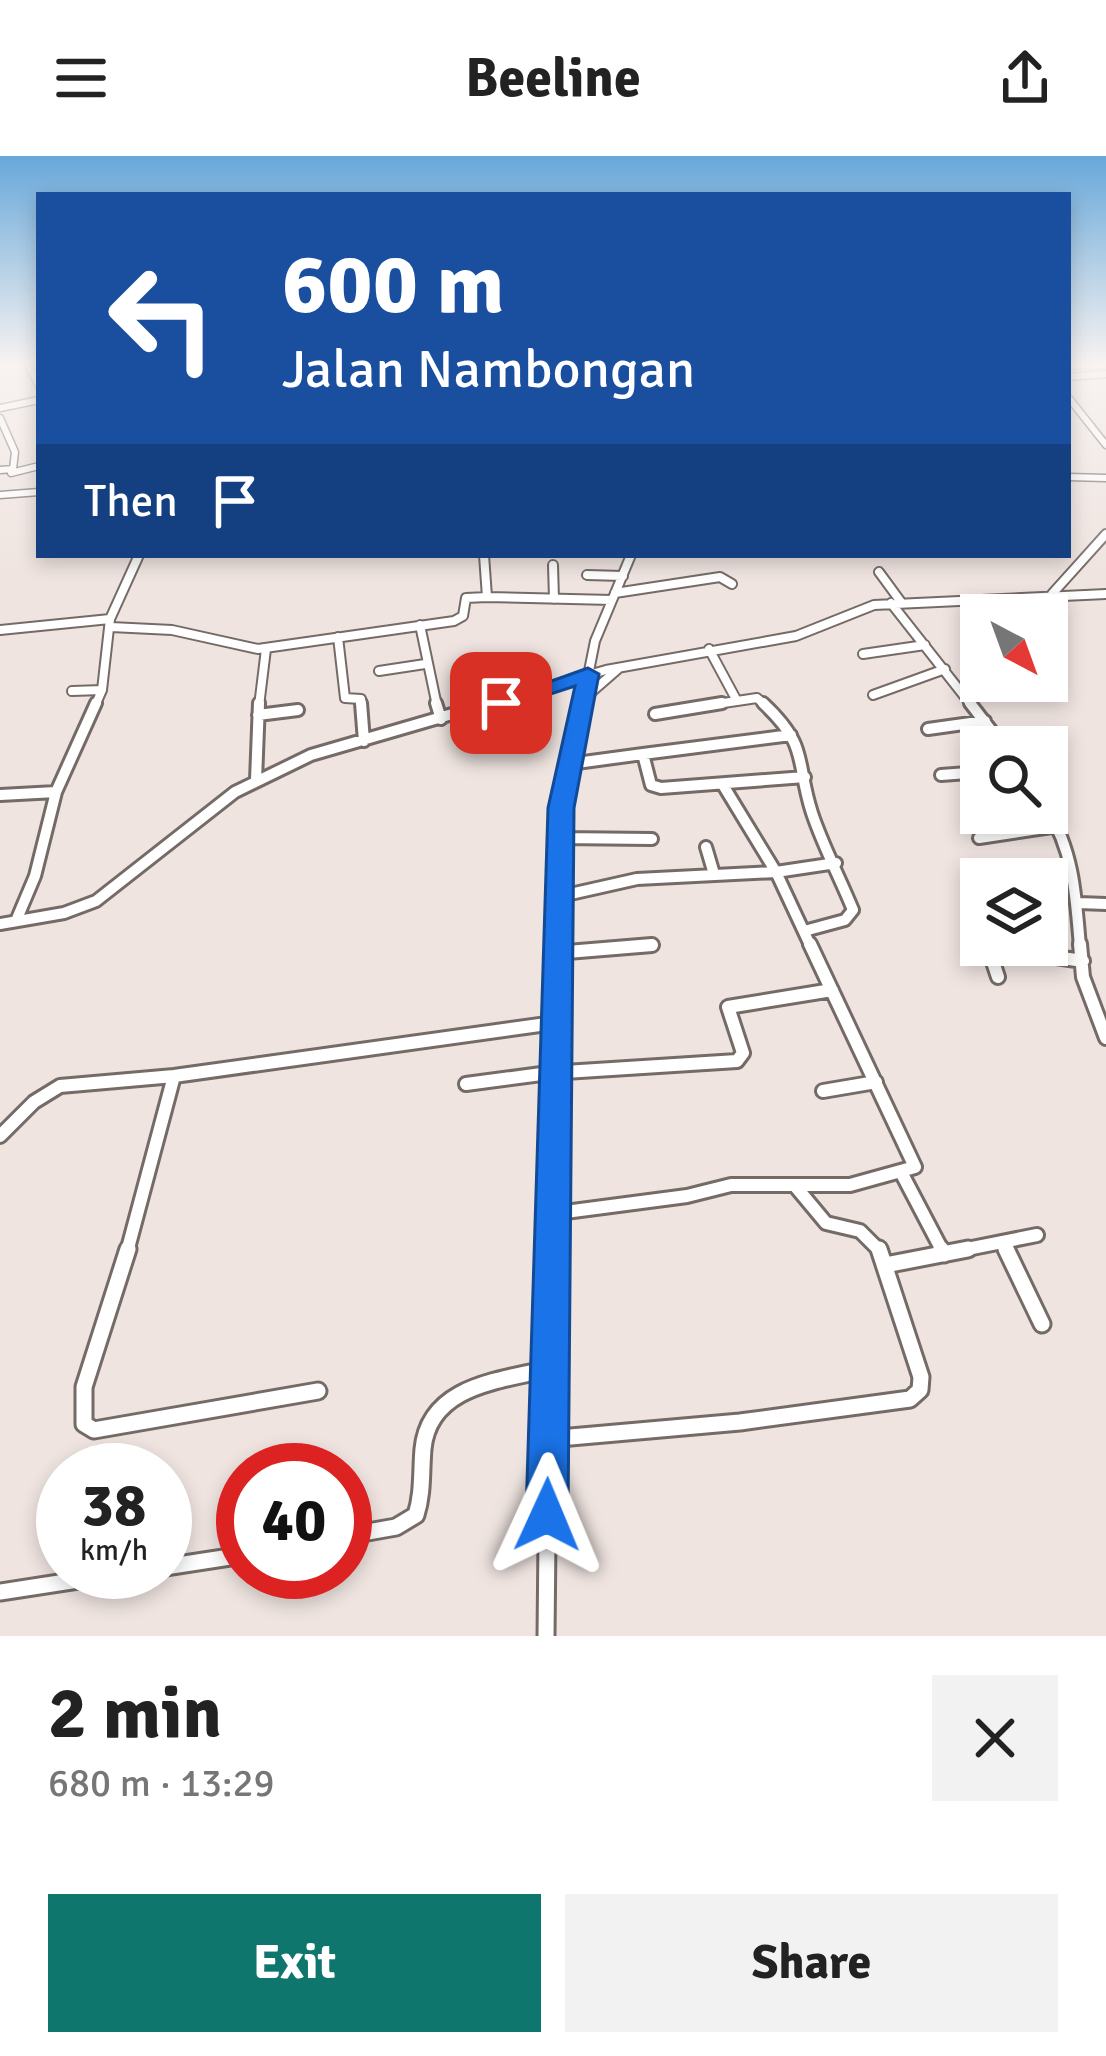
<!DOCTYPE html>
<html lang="en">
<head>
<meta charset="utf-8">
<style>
	:root { --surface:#fff; --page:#f2f2f2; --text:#222; --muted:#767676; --accent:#0f766e }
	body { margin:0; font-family:Signika,sans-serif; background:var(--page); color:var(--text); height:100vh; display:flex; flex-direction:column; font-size:45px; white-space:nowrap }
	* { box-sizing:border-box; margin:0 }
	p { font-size:39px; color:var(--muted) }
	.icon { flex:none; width:66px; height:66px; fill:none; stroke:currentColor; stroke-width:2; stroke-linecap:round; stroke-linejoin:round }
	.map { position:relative; height:1480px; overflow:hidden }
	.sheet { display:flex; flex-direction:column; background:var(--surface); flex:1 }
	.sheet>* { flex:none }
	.banner { position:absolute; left:36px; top:36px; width:1035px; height:366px; border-radius:0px; box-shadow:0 6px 18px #0003; background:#1a4fa0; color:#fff; overflow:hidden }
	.needle { width:78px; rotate:139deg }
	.buttons { position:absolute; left:960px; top:438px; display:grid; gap:24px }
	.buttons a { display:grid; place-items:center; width:108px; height:108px; border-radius:0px; background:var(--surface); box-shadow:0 6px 18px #0003; font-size:60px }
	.speed { position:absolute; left:36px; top:1287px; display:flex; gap:24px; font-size:60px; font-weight:700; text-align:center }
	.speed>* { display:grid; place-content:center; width:156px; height:156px; border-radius:50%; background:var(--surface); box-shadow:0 6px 18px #0003; line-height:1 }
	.speed small { font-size:30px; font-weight:400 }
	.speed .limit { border:18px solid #d22; background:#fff; color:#111 }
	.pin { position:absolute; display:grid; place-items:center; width:102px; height:102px; color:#fff; margin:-51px; border-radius:24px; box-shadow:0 6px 18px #0006 }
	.me { position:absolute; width:132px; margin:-66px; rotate:1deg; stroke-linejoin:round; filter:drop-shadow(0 0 9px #0008) }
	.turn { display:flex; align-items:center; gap:42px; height:252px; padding:0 48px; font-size:54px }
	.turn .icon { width:156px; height:156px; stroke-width:2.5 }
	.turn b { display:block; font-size:84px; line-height:102px }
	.then { display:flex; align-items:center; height:114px; padding:0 48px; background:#0003; gap:24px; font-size:45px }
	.round { display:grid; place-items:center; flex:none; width:126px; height:126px; border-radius:0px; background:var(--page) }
	.overview { display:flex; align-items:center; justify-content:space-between; height:204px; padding:0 48px }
	h1 { font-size:72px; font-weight:800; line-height:90px }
	.action { display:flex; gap:24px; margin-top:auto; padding:24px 48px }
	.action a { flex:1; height:138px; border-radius:0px; background:var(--accent); color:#fff; font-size:48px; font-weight:800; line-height:138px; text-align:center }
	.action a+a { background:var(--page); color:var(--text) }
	header { display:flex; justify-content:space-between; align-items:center; height:156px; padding:0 48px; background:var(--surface); font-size:54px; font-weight:800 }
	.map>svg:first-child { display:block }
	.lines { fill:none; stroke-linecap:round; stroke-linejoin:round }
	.minor-far4-casing { stroke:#746b67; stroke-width:9 }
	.minor-far3-casing { stroke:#746b67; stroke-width:12 }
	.minor-far2-casing { stroke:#746b67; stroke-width:16 }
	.minor-far1-casing { stroke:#746b67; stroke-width:18 }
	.minor-casing { stroke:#746b67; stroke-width:21 }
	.minor-far4 { stroke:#fff; stroke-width:6 }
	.minor-far3 { stroke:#fff; stroke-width:8 }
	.minor-far2 { stroke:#fff; stroke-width:10 }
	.minor-far1 { stroke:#fff; stroke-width:12 }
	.minor { stroke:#fff; stroke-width:15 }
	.route { fill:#1a73e8; stroke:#114b97; stroke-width:3 }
</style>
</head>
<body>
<header><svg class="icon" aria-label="menu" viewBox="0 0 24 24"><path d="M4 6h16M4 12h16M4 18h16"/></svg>Beeline<svg class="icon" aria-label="share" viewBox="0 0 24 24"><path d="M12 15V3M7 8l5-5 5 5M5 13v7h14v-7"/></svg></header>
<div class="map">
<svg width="1106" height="1480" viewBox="0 0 1106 1480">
	<rect width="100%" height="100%" fill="#efe4e0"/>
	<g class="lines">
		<defs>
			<path id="minor-far4" d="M28 209 39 230
				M1068 210 1106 209
				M1068 221 1106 218
				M1068 241 1106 289
				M0 252 39 244
				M0 262 15 296 13 313 0 314
				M11 317 39 310
				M1068 321 1106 322
				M0 339 39 336"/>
			<path id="minor-far3" d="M484 399 487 441 612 444
				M553 409 554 443
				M879 416 901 446
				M587 419 623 420
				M615 437 720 421 732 428
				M1052 438 1106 378
				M891 447 972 550
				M420 469 437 550
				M111 471 172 474 258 493 454 465 463 460 466 442 487 441
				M0 474 110 463
				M338 481 345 542 361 543 362 550
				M709 493 737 545 757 542 766 550
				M863 498 925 489
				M379 515 425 508
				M72 535 102 534
				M873 539 945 513
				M587 540 618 513
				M95 550 102 534 110 463 139 399
				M259 550 266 493
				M480 550 606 514 796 480 874 449 1106 438
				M582 550 595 485 631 399
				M703 550 737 545"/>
			<path id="minor-far2" d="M361 547 364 585
				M436 547 441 563
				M763 547C810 591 795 605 812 657 823 690 840 722 853 754L845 764 808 774
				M970 547 1004 591
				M655 558 722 547
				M258 559 298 554
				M928 573 985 565
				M643 598 791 579
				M569 608 643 598 651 629 661 632 805 621
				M971 617 981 638
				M941 619 981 616
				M256 624 259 547
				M723 629 776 716 836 707
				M0 639 56 636
				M1047 654C1074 694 1076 744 1080 791
				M560 682 652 683
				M979 682 1058 670
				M706 691 714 718
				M557 741 637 723 776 716 811 791
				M1079 747 1106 748
				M16 765 35 720 56 636 96 547
				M0 768 64 757 96 745 235 636 311 599 490 547
				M556 791 561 652 582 547
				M628 791 652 789"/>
			<path id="minor-far1" d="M1080 788 1083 821 1106 882
				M555 797 652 789
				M998 821 990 797 994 792 1083 805
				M466 928 549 917 737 905 743 897 728 851 832 834
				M823 935 876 926
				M0 980 34 946 60 930 174 920 554 867
				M901 1016 943 1096
				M796 1031 826 1067 860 1075 881 1096
				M550 1058 687 1040 731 1029H850L915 1011 810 788
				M1003 1086 1008 1096
				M127 1096 174 920
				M550 1096 558 918 557 788
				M952 1096 1037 1079"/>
			<path id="minor" d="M128 1093 84 1231V1268L94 1274 318 1235
				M941 1093 944 1098
				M1006 1093 1042 1168
				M885 1109 968 1093
				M548 1283 740 1266 910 1243 920 1234 921 1221 879 1093
				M345 1380 396 1371 416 1359C423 1337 421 1316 423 1293 429 1230 498 1225 548 1213
				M165 1411 243 1399
				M0 1436 130 1416
				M546 1480 550 1093"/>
		</defs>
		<use href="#minor-far4" class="minor-far4-casing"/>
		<use href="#minor-far3" class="minor-far3-casing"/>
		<use href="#minor-far2" class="minor-far2-casing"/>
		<use href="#minor-far1" class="minor-far1-casing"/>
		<use href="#minor" class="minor-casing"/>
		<use href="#minor-far4" class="minor-far4"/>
		<use href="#minor-far3" class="minor-far3"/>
		<use href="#minor-far2" class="minor-far2"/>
		<use href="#minor-far1" class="minor-far1"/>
		<use href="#minor" class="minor"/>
	</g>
	<linearGradient id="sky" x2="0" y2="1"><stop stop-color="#68a8da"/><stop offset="0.5" stop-color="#f8f3f1"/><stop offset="1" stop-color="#f8f3f1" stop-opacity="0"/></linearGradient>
	<rect width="1106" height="416" fill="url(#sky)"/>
	<path class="route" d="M588 512 599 518 574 652 568 1359 562 1374 547 1380 532 1374 526 1359 548 652 575 530 501 554 490 547Z"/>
</svg>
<div class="buttons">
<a><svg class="needle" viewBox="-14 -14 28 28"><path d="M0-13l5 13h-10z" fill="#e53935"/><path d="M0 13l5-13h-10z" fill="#767676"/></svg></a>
<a><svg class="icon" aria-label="search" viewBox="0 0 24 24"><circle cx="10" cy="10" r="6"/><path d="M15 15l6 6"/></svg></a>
<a><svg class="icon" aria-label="layers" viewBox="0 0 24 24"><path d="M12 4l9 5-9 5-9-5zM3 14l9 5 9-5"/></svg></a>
</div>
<div class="speed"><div>38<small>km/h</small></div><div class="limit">40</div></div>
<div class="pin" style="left:501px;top:547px;background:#d93025"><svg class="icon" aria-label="arrive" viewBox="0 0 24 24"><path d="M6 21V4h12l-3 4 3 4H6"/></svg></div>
<svg class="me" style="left:547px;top:1359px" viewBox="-20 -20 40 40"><path d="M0-17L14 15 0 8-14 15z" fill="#1a73e8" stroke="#fff" stroke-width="4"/></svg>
<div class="banner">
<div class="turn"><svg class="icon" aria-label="left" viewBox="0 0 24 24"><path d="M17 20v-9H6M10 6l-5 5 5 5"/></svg><div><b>600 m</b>Jalan Nambongan</div></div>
<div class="then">Then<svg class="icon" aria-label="arrive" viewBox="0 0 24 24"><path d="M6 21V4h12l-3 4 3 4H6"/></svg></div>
</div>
</div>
<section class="sheet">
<div class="overview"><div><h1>2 min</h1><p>680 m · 13:29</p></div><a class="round"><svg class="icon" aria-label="close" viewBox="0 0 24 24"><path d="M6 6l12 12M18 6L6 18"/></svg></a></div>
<div class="action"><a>Exit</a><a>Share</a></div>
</section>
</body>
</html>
